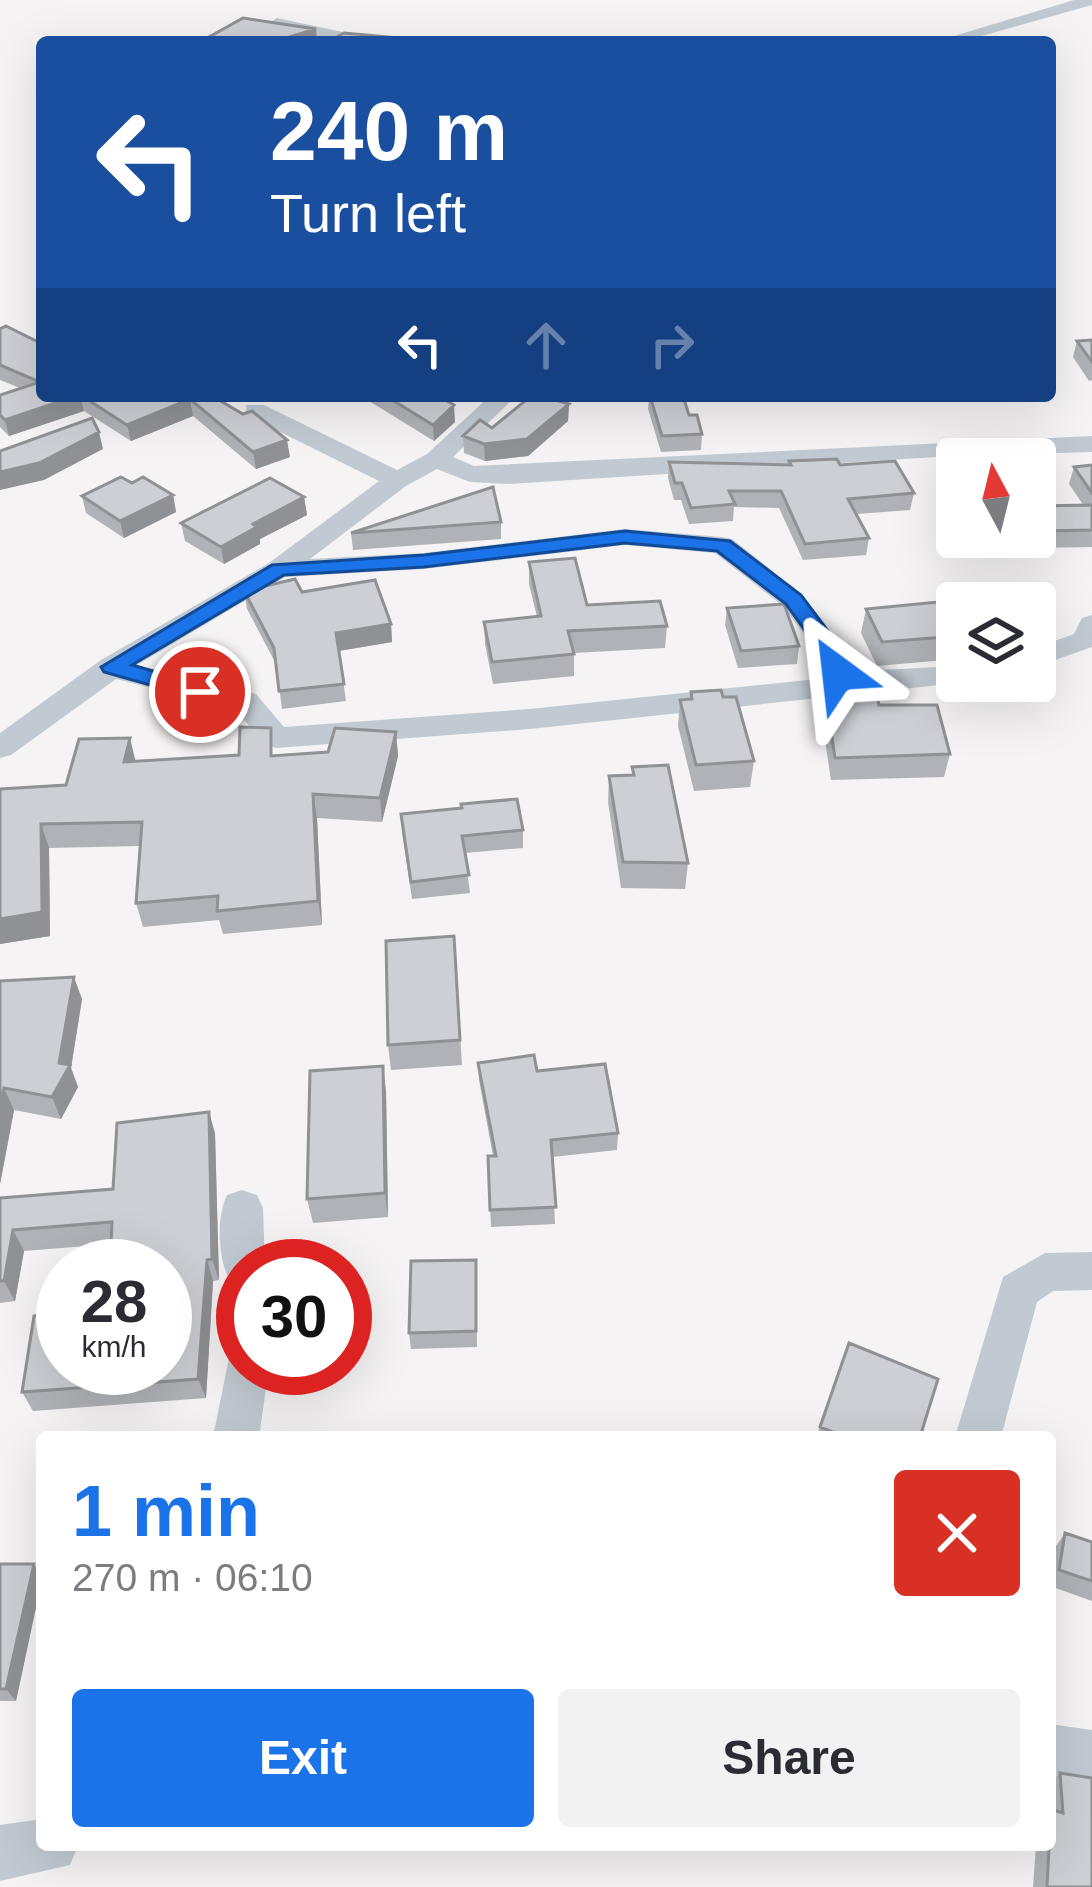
<!DOCTYPE html>
<html lang="en">
<head>
<meta charset="utf-8">
<style>
	:root { --surface:#fff; --page:#f2f2f3; --text:#2b2b33; --muted:#7c7c81; --accent:#1a73e8 }
	body { margin:0; font-family:Arial,sans-serif; background:var(--page); color:var(--text); height:100vh; display:flex; flex-direction:column; font-size:45px; white-space:nowrap }
	* { box-sizing:border-box; margin:0 }
	p { font-size:39px; color:var(--muted) }
	.icon { flex:none; width:66px; height:66px; fill:none; stroke:currentColor; stroke-width:2; stroke-linecap:round; stroke-linejoin:round }
	.map { position:relative; flex:1; overflow:hidden }
	.side { position:absolute; left:36px; top:1431px; width:1020px; height:420px; display:flex; flex-direction:column; background:var(--surface); border-radius:12px; box-shadow:0 12px 48px #0002 }
	.side>* { flex:none }
	.banner { position:absolute; left:36px; top:36px; width:1020px; height:366px; border-radius:12px; box-shadow:0 12px 48px #0002; background:#1a4fa0; color:#fff; overflow:hidden }
	.needle { width:78px; rotate:353deg }
	.buttons { position:absolute; left:936px; top:438px; display:grid; gap:24px }
	.buttons a { display:grid; place-items:center; width:120px; height:120px; border-radius:12px; background:var(--surface); box-shadow:0 12px 48px #0002; font-size:60px }
	.speed { position:absolute; left:36px; top:1239px; display:flex; gap:24px; font-size:60px; font-weight:700; text-align:center }
	.speed>* { display:grid; place-content:center; width:156px; height:156px; border-radius:50%; background:var(--surface); box-shadow:0 12px 48px #0002; line-height:1 }
	.speed small { font-size:30px; font-weight:400 }
	.speed .limit { border:18px solid #d22; background:#fff; color:#111 }
	.pin { position:absolute; display:grid; place-items:center; width:102px; height:102px; color:#fff; margin:-51px; border:6px solid #fff; border-radius:50%; box-shadow:0 3px 12px #0007 }
	.me { position:absolute; width:132px; margin:-66px; rotate:330deg; stroke-linejoin:round; filter:drop-shadow(0 0 9px #0008) }
	.turn { display:flex; align-items:center; gap:42px; height:252px; padding:0 36px; font-size:54px }
	.turn .icon { width:156px; height:156px; stroke-width:2.5 }
	.turn b { display:block; font-size:84px; line-height:102px }
	.lanes { display:flex; align-items:center; height:114px; padding:0 36px; background:#0003; justify-content:center; gap:60px; direction:ltr }
	.lanes .off { opacity:.35 }
	.round { display:grid; place-items:center; flex:none; width:126px; height:126px; border-radius:12px; background:var(--page) }
	.head { display:flex; align-items:center; justify-content:space-between; height:204px; padding:0 36px }
	h1 { font-size:72px; font-weight:700; line-height:90px; color:var(--accent) }
	.primary-button { display:flex; gap:24px; margin-top:auto; padding:24px 36px }
	.primary-button a { flex:1; height:138px; border-radius:12px; background:var(--accent); color:#fff; font-size:48px; font-weight:700; line-height:138px; text-align:center }
	.primary-button a+a { background:var(--page); color:var(--text) }
	.map>svg:first-child { display:block }
	.lines { fill:none; stroke-linecap:round; stroke-linejoin:round }
	.minor { fill:#c1cad2; fill-rule:evenodd }
	.wall { fill:#b0b2b7 }
	.shaded-wall { fill:#909195 }
	.building { fill:#cdcfd5; stroke:#909195; stroke-width:3 }
	.route { fill:#1a73e8; stroke:#114b97; stroke-width:3 }
</style>
</head>
<body>
<div class="map">
<svg width="1092" height="1887" viewBox="0 0 1092 1887">
	<rect width="100%" height="100%" fill="#f5f3f3"/>
	<g class="lines">
		<path class="minor" d="M1074 0H1092V5L960 42H934Z
			M277 18 366 37 374 42H343L271 26 269 23Z
			M490 396H516L453 457 474 466 1092 436V452L951 456 509 484 470 482 437 469 406 486 310 559 424 553 625 529 722 537 732 539C781 577 823 609 851 667L862 671 957 666V681L968 682 530 729 276 748 265 745 235 709 116 679 11 755 0 758V733L101 660 269 563 379 481 246 415V405H264L397 470 427 454ZM625 545 715 553 783 606 809 641 827 678 530 709 284 727 256 694 137 665 285 577 424 569Z
			M1092 615V647L1035 667V648L1074 634 1082 618Z
			M242 1190 257 1195 263 1208 265 1266H243V1285L229 1279C218 1257 216 1218 227 1195Z
			M1092 1252V1290L1053 1291 1037 1302 1001 1437H955L1003 1277 1045 1253Z
			M243 1348V1368H269L259 1437H213L230 1353Z
			M1050 1724 1092 1730V1784L1050 1778Z
			M42 1819V1845H78L70 1865 0 1881V1825Z"/>
	</g>
	<path class="wall" d="M0 329 42 344V396H212L290 457 256 469 193 416 131 441 84 411 9 436 0 427V395L20 388 0 380Z
		M1092 340V380L1089 381 1073 357 1077 341Z
		M368 396H439L455 422 434 441 369 401Z
		M649 396H683L689 415 702 434 701 450 661 452 648 409Z
		M569 404 568 421 528 456 485 461 464 453 463 436Z
		M789 461 840 465 914 493 910 510 857 514 869 538 866 555 803 560 779 508 734 507 733 521 689 524 681 500H674L668 478 669 462 789 465Z
		M1092 465V547L1036 548 1031 537H1035V506H1084L1069 484 1074 467Z
		M132 483 173 495 176 512 124 538 86 513 82 496Z
		M304 497 307 515 260 539V544L224 564 185 541 181 523Z
		M501 522V539L353 550 351 533Z
		M529 562 587 605 667 626 665 648 574 653V676L493 684 485 644 484 622 537 617 529 584Z
		M244 591 302 592 391 624 392 642 339 651 346 701 282 709 276 664 247 609Z
		M957 603V659L877 666 861 633 866 609Z
		M727 608 799 646 797 664 738 668 725 625Z
		M824 685 879 705 950 754 944 777 831 780 820 707Z
		M691 692 723 697 754 761 750 787 694 791 678 726 680 700 690 699Z
		M396 732 398 756 382 822 317 818 322 925 223 934 219 920 143 927 136 903 140 846 49 848 50 936 0 944V789L66 785 136 761 275 756 328 752Z
		M632 767 688 863 685 889 621 888 608 802 609 776 632 775Z
		M523 830V848L465 853 470 893 412 899 402 832Z
		M454 936 462 1065 391 1070 388 1045Z
		M0 981 82 999 71 1068 78 1087 61 1119 14 1110 0 1184Z
		M478 1063 537 1071 618 1133 617 1150 552 1157 555 1224 491 1227 488 1156H493L479 1080Z
		M386 1091 388 1217 313 1223 307 1199Z
		M215 1133 219 1280 213 1281 206 1398 33 1411 22 1392 165 1368 111 1244 24 1251 15 1301 0 1303V1198L113 1189Z
		M476 1260 477 1347 411 1349 409 1333Z
		M820 1427 920 1437H816Z
		M1065 1533 1092 1542V1601L1050 1586 1054 1549Z
		M0 1564H34L42 1576 16 1701H0Z
		M1060 1773 1092 1887H1033L1036 1845H1050V1783Z"/>
	<path class="shaded-wall" d="M316 29 317 41 313 42H273Z
		M76 396H80L84 411 9 436 5 420Z
		M190 399 193 416 131 441 127 425Z
		M569 404 568 421 528 456 485 461 484 444Z
		M454 405 455 422 434 441 433 425Z
		M99 432 103 449 44 480 0 490V472Z
		M287 440 290 457 256 469 253 452Z
		M173 495 176 512 124 538 120 521Z
		M304 497 307 515 260 539V544L224 564 221 547 253 524Z
		M391 624 392 642 338 651 336 633Z
		M396 732 398 756 382 822 380 798Z
		M130 738 136 763 124 762Z
		M313 794 317 818 322 925 318 901Z
		M41 824 49 848 50 936 0 944V919Z
		M74 977 82 999 71 1068 78 1087 61 1119 52 1097Z
		M383 1066 386 1091 388 1217 385 1193Z
		M4 1088 14 1110 0 1184V1107Z
		M209 1112 215 1133 219 1280 212 1259Z
		M13 1230 24 1251 15 1301 4 1281Z
		M207 1260 213 1281 206 1398 198 1379Z
		M34 1564 42 1576V1580L16 1701 6 1689Z"/>
	<path class="building" d="M243 18 316 29 273 42H200Z
		M344 33 400 38V42H328Z
		M6 326 42 344V396H76L5 420 0 415V395L40 382 0 365V329Z
		M1092 340V362L1077 341Z
		M82 396H212L243 414 252 411 287 440 253 452 190 399 127 425Z
		M386 396H439L454 405 433 425Z
		M531 396H542L569 404 527 439 484 444 463 436 480 420 492 428Z
		M650 396H683L689 415H697L702 434 662 436Z
		M92 418 99 432 39 463 0 472V451Z
		M837 459 840 465 895 461 914 493 848 499 869 538 805 544 781 491H729L735 504 691 508 682 483H675L669 462 791 465 789 461Z
		M1092 465V493L1074 467Z
		M121 477 132 483 143 477 173 495 120 521 82 496Z
		M270 478 304 497 253 524 257 527 221 547 181 523Z
		M493 487 501 522 351 533Z
		M1092 505V530L1041 531 1035 518V506Z
		M575 558 587 605 660 601 667 626 568 631 574 654 492 662 484 622 541 616 529 562Z
		M295 579 302 592 375 580 391 624 336 633 344 684 279 691 274 648 244 591Z
		M1000 596 1005 603H957V636L882 642 866 609Z
		M784 604 799 646 741 651 727 608Z
		M824 685 875 686 879 705H937L950 754 835 758Z
		M721 690 723 697H736L754 761 696 765 680 700 692 699 691 692Z
		M240 727 271 728V756L328 752 335 728 396 732 380 798 313 794 318 901 217 911 218 896 136 903 142 822 41 824 42 912 0 919V789L66 785 79 739 130 738 124 762 239 755Z
		M668 765 688 863 623 862 609 776 634 775 632 767Z
		M517 799 523 830 462 836 469 875 411 882 401 814 462 808 461 804Z
		M454 936 460 1040 388 1045 386 941Z
		M74 977 59 1063 70 1065 52 1097 4 1088 0 1107V981Z
		M534 1055 537 1071 605 1064 618 1133 551 1140 556 1207 490 1210 488 1156H496L478 1063Z
		M383 1066 385 1193 307 1199 310 1071Z
		M209 1112 212 1259 207 1260 198 1379 22 1392 34 1316 63 1314V1368H165V1266H110L112 1222 13 1230 4 1281H0V1198L113 1189 117 1123Z
		M476 1260V1331L409 1333 411 1261Z
		M849 1343 938 1379 920 1437H845L820 1427Z
		M1065 1533 1092 1542V1581L1059 1570Z
		M0 1564H34L6 1689H0Z
		M1060 1773 1092 1778V1887H1047L1051 1809 1063 1813Z"/>
	<path class="route" d="M625 531 730 541 801 595 834 639 850 673 847 678H830L812 640 786 604 717 551 625 543 424 567 284 575 132 665 208 687V697L200 699 104 672 101 667 272 565 424 555Z"/>
</svg>
<div class="buttons">
<a><svg class="needle" viewBox="-14 -14 28 28"><path d="M0-13l5 13h-10z" fill="#e53935"/><path d="M0 13l5-13h-10z" fill="#7c7c81"/></svg></a>
<a><svg class="icon" aria-label="layers" viewBox="0 0 24 24"><path d="M12 4l9 5-9 5-9-5zM3 14l9 5 9-5"/></svg></a>
</div>
<div class="speed"><div>28<small>km/h</small></div><div class="limit">30</div></div>
<div class="pin" style="left:200px;top:692px;background:#d93025"><svg class="icon" aria-label="arrive" viewBox="0 0 24 24"><path d="M6 21V4h12l-3 4 3 4H6"/></svg></div>
<svg class="me" style="left:838px;top:673px" viewBox="-20 -20 40 40"><path d="M0-17L14 15 0 8-14 15z" fill="#1a73e8" stroke="#fff" stroke-width="4"/></svg>
<div class="banner">
<div class="turn"><svg class="icon" aria-label="left" viewBox="0 0 24 24"><path d="M17 20v-9H6M10 6l-5 5 5 5"/></svg><div><b>240 m</b>Turn left</div></div>
<div class="lanes"><svg class="icon" aria-label="left" viewBox="0 0 24 24"><path d="M17 20v-9H6M10 6l-5 5 5 5"/></svg><svg class="icon off" aria-label="ahead" viewBox="0 0 24 24"><path d="M12 20V5M6 11l6-6 6 6"/></svg><svg class="icon off" aria-label="right" viewBox="0 0 24 24"><path d="M7 20v-9h11M14 6l5 5-5 5"/></svg></div>
</div>
<section class="side">
<div class="head"><div><h1>1 min</h1><p>270 m · 06:10</p></div><a class="round" style="background:#d93025;color:#fff"><svg class="icon" aria-label="close" viewBox="0 0 24 24"><path d="M6 6l12 12M18 6L6 18"/></svg></a></div>
<div class="primary-button"><a>Exit</a><a>Share</a></div>
</section>
</div>
</body>
</html>
